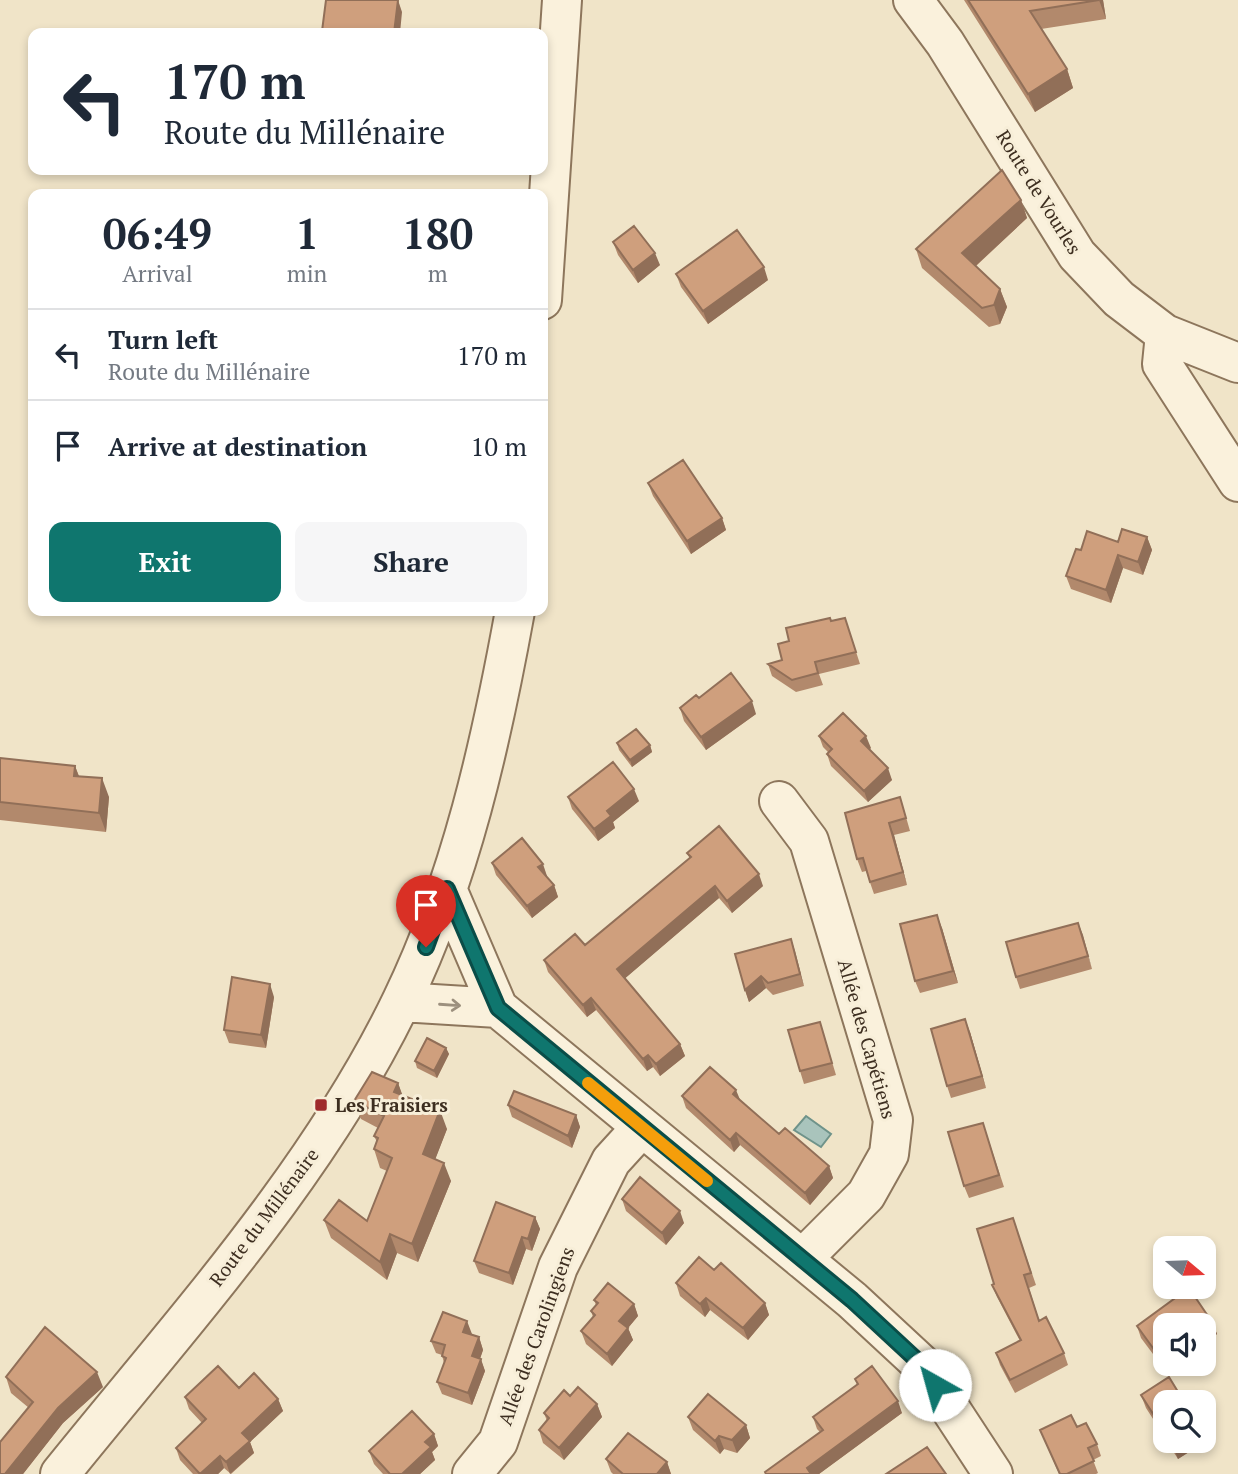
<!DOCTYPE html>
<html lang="en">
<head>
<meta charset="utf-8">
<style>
	:root { --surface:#fff; --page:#f6f6f7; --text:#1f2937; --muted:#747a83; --line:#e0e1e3; --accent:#0f766e }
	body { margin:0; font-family:"PT Serif",serif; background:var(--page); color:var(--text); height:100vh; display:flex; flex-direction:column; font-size:26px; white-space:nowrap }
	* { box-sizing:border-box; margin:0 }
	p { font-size:23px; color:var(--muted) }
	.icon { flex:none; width:38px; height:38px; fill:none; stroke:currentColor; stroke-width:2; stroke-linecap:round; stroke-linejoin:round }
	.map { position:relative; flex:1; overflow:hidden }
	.side { position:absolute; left:28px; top:189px; width:520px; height:427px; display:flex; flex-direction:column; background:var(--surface); border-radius:14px; box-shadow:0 4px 10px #0003 }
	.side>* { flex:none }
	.banner { position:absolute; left:28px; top:28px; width:520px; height:147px; border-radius:14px; box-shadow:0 4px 10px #0003; background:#fff; color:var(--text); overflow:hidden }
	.needle { width:46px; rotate:109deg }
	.buttons { position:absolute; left:1153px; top:1236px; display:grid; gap:14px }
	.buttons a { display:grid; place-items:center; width:63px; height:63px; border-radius:14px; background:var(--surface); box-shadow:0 4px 10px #0003; font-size:35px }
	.pin { position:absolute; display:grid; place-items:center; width:60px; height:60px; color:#fff; margin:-72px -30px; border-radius:50% 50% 50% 0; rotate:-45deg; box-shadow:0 0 7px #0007 }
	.pin .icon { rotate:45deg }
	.me { position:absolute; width:77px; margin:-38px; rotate:322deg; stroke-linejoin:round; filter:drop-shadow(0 0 5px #0008) }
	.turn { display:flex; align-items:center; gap:24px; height:147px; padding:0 21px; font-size:32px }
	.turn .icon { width:91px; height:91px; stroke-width:2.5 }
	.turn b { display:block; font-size:49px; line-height:60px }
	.eta { display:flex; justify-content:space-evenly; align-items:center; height:119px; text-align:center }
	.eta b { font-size:42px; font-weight:600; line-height:49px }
	.primary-button { display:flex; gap:14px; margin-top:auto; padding:14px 21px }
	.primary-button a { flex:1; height:80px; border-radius:14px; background:var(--accent); color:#fff; font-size:28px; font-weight:600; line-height:80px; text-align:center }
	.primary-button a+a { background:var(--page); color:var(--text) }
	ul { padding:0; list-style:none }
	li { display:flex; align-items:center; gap:21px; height:91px; padding:0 21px; border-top:2px solid var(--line) }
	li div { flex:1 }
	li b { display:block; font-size:26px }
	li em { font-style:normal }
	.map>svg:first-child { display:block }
	.water { fill:#a9c4bc; stroke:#6f938a; stroke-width:2 }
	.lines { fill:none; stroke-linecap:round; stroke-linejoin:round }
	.minor-casing { stroke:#8d765c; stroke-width:42 }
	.minor { stroke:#faf1dc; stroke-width:38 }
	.wall { fill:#b2896c }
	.shaded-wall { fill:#916f58 }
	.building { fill:#cf9f7d; stroke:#916f58; stroke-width:2 }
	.oneway { stroke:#9c907e }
	.route-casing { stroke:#0a4d48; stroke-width:18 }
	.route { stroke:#0f766e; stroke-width:12 }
	.slow { stroke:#f59e0b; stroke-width:12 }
	.poi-dot { fill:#9e2a2b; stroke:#f7eed8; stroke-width:2.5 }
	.labels { text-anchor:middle; stroke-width:6; stroke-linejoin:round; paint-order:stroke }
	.street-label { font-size:19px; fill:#3d2e20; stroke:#f7eed8 }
	.poi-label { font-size:19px; font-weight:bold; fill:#3d2e20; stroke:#f7eed8; text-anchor:start }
</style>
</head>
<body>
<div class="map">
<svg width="1238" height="1474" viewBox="0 0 1238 1474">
	<rect width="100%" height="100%" fill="#f0e4c8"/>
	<path class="water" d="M806 1116 831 1134 821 1147 794 1130Z"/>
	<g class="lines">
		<defs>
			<path id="minor" d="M913 0 945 43 1077 255 1119 299 1165 334 1238 363
				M542 300 562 0
				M1165 334 1162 364 1238 482
				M779 801 809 841 893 1120 889 1154 866 1195 802 1259
				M447 889 498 1008 852 1300 921 1364 993 1474
				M401 1002 498 1008
				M60 1474C180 1325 319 1173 402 1000 461 878 491 743 515 611
				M472 1474 498 1442 558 1267 611 1161 642 1127"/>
		</defs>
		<use href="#minor" class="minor-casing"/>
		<use href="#minor" class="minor"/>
	</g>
	<path class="wall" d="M964 0H1103L1106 19 1041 29 1067 69 1073 88 1035 112Z
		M1021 200 1027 218 976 266 1000 289 1007 307 1000 324 989 327 922 268 916 249Z
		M613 242 660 265 638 283 618 255Z
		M676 274 768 280 708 324 681 287Z
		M648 483 722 518 726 530 691 554 653 496Z
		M1147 537 1152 550 1143 575 1123 568 1111 603 1071 589 1066 576 1081 550 1118 542Z
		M845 618 860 664 819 674 823 685 796 692 772 676 768 664 782 660 789 641 832 621Z
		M699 698 756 714 706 750 684 721 680 708Z
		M819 736 871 748 869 749 892 780 868 802 831 766 827 754 829 753 823 747Z
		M617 743 650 745 652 752 632 767 619 750Z
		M0 758 75 766 79 776 109 797 106 832 0 820Z
		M568 797 639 801 613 822 615 828 598 841 572 809Z
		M904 810 910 831 894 835 907 885 874 894 866 871 862 872 857 859 845 813Z
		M687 853 763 886 732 913 719 898 625 978 680 1044 685 1056 660 1076 653 1067 647 1071 596 1010 587 1017 548 972 544 960 585 945 690 859Z
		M492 863 547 876 546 877 554 885 558 897 532 918 496 875Z
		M1078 923 1092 969 1020 989 1016 977Z
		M942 928 958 983 920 993 915 981Z
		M791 939 804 986 773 995 766 988 749 1002 745 990Z
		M274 997 266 1048 229 1043 224 1030Z
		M820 1022 836 1075 804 1084 800 1071Z
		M970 1032 986 1088 951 1098 947 1086Z
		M446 1048 449 1054 437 1078 417 1068 415 1061Z
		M398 1083 402 1095 447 1129 435 1159 451 1181 418 1262 397 1253 387 1280 331 1238 324 1220 367 1221 387 1171 380 1168 374 1149 377 1142 374 1136 378 1128 361 1119 354 1101Z
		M682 1096 740 1100 779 1134 829 1166 833 1178 810 1205 740 1145 734 1152 686 1108Z
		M508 1105 576 1115 580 1127 572 1148 512 1117Z
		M987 1135 1004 1187 969 1198 964 1186Z
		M622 1199 684 1223 666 1245 626 1211Z
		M535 1217 540 1229 532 1251 526 1249 513 1285 479 1273 474 1261Z
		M1013 1218 1036 1285 1029 1288 1039 1320 1064 1353 1068 1365 1015 1393 1000 1365 996 1353 1020 1341 997 1297 992 1285 994 1284Z
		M714 1270 765 1303 769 1315 748 1340 710 1310 705 1317 680 1296 676 1283Z
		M594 1300 634 1304 638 1316 628 1328 633 1340 612 1366 586 1344 581 1331 593 1317 591 1311 596 1305Z
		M1212 1322 1217 1334 1204 1343V1325L1166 1363H1175L1165 1370 1141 1338 1137 1326Z
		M472 1334 471 1335 479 1337 483 1350 480 1358 485 1371 472 1405 442 1394 437 1382 444 1363 442 1355 436 1353 431 1341Z
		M6 1377 103 1387 63 1423 23 1474H0L29 1408 11 1393Z
		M855 1379 902 1413 819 1474H765V1472L820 1432 817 1429 813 1417 857 1385Z
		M239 1388 278 1399 283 1411 250 1442 254 1453 231 1474 224 1468 218 1474H193L180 1460 176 1448 202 1423 189 1409 185 1397Z
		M1141 1395 1183 1400 1193 1402H1166V1439L1146 1408Z
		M570 1396 597 1404 602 1417 564 1460 543 1443 539 1430 547 1421 544 1413Z
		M688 1417 746 1425 750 1438 737 1453 724 1449 720 1454 693 1430Z
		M1077 1427 1097 1444 1101 1456 1093 1460 1098 1473 1096 1474H1059L1040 1430Z
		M434 1434 438 1446 432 1452 435 1460 420 1474H383L374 1464 369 1451Z
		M1211 1438 1178 1459 1166 1440H1204Z
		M606 1459 667 1462 671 1474H613L611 1472Z"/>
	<path class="shaded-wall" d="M398 0 402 12 400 33H394Z
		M1099 0H1103L1106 19Z
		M1067 69 1073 88 1035 112 1028 94Z
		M1021 200 1027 218 969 272 962 253Z
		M655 253 660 265 638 283 633 270Z
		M764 267 768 280 708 324 703 311Z
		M1000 289 1007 307 1000 324 994 305Z
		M722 518 726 530 691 554 687 541Z
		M1147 537 1152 550 1143 575 1138 562Z
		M1118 555 1123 568 1111 603 1106 590Z
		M752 701 756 714 706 750 701 737Z
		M866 736 871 748 866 753 861 741Z
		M650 745 652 752 632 767 630 760Z
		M75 766 82 785 74 776Z
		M888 768 892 780 868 802 864 791Z
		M102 778 109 797 106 832 99 813Z
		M634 789 639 801 613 822 615 828 598 841 594 829 607 811Z
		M889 823 894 835 907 885 903 872Z
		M543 864 547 876 543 879 538 867Z
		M759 874 763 886 732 913 727 901Z
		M554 885 558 897 532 918 527 906Z
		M715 886 719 898 622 981 617 969Z
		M937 915 942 928 958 983 953 971Z
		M1078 923 1083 935 1092 969 1088 956Z
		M791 939 795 951 804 986 800 974Z
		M761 976 766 988 749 1002 745 990Z
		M270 984 274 997 266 1048 261 1035Z
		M591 998 596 1010 587 1017 583 1005Z
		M965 1019 970 1032 986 1088 982 1076Z
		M680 1044 685 1056 660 1076 656 1064Z
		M446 1048 449 1054 437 1078 434 1071Z
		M648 1055 653 1067 647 1071 643 1059Z
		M398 1083 405 1102 394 1092Z
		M736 1090 741 1102 733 1094Z
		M440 1110 447 1129 430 1173 423 1154Z
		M576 1115 580 1127 572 1148 568 1136Z
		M736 1133 740 1145 734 1152 730 1140Z
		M444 1163 451 1181 418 1262 412 1244Z
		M829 1166 833 1178 810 1205 805 1193Z
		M680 1211 684 1223 666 1245 662 1233Z
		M535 1217 540 1229 532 1251 528 1239Z
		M390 1234 397 1253 387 1280 380 1262Z
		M522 1237 526 1249 513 1285 509 1273Z
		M706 1298 710 1310 705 1317 700 1304Z
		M765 1303 769 1315 748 1340 743 1328Z
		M634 1304 638 1316 628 1328 633 1340 612 1366 607 1354 619 1321Z
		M467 1321 472 1334 468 1344 463 1332Z
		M1212 1322 1217 1334 1204 1343V1328Z
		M479 1337 483 1350 477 1368 472 1356Z
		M1166 1355V1363H1175L1165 1370 1161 1359Z
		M481 1359 485 1371 472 1405 468 1393Z
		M97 1372 103 1387 63 1423 23 1474H5L58 1408Z
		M278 1399 283 1411 250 1442 254 1453 230 1474 226 1462 242 1433Z
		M898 1401 902 1413 819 1474H809L807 1468Z
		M597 1404 602 1417 564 1460 559 1448Z
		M746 1425 750 1438 737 1453 732 1440Z
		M1207 1425 1211 1438 1178 1459 1173 1446 1183 1440H1204V1427Z
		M434 1434 438 1446 432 1452 435 1460 420 1474H402L425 1442Z
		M719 1436 724 1449 720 1454 715 1441Z
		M220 1456 224 1468 218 1474H200Z
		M667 1462 671 1474H657Z"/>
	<path class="building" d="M326 0H398L394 33H340L322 31Z
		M968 0H1099L1030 11 1067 69 1028 94Z
		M1002 170 1021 200 962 253 1000 289 994 305 982 308 916 249Z
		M634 226 655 253 633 270 613 242Z
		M737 230 764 267 703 311 676 274Z
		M683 460 722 518 687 541 648 483Z
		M1122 529 1147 537 1138 562 1118 555 1106 590 1066 576 1076 549 1081 550 1087 531 1118 542Z
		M830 618 831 621 845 618 856 652 815 662 818 673 792 680 768 664 782 660 778 644 789 641 786 628Z
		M731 673 752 701 701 737 680 708 696 695 699 698Z
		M843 713 866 736 861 741 888 768 864 791 827 754 832 749 819 736Z
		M636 729 650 745 630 760 617 743Z
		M0 758 75 766 74 776 102 778 99 813 0 802Z
		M613 762 634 789 607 811 611 816 594 829 568 797Z
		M900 797 906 818 889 823 903 872 870 882 863 858 857 859 845 813Z
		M719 826 759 874 727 901 715 886 617 969 680 1044 656 1064 648 1055 643 1059 591 998 583 1005 544 960 575 934 585 945 691 857 687 853Z
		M522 838 543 864 538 867 554 885 527 906 492 863Z
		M937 915 953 971 915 981 900 924Z
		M1078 923 1088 956 1016 977 1006 942Z
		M791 939 800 974 768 983 761 976 745 990 735 954Z
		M232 977 270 984 261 1035 224 1030Z
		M965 1019 982 1076 947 1086 931 1029Z
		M820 1022 832 1063 800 1071 788 1030Z
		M427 1038 446 1048 434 1071 415 1061Z
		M710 1067 736 1090 733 1094 779 1134 785 1128 829 1166 805 1193 736 1133 730 1140 682 1096Z
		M372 1072 398 1083 394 1092 440 1110 423 1154 444 1163 412 1244 390 1234 380 1262 324 1220 339 1200 367 1221 392 1158 374 1149 378 1138 374 1136 384 1116 354 1101Z
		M514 1091 576 1115 568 1136 508 1105Z
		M983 1123 999 1175 964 1186 948 1132Z
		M640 1177 680 1211 662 1233 622 1199Z
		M496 1202 535 1217 528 1239 522 1237 509 1273 474 1261Z
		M1013 1218 1031 1273 1024 1275 1039 1321 1046 1317 1064 1353 1010 1380 996 1353 1021 1340 992 1285 994 1284 977 1229Z
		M699 1257 714 1270 721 1263 765 1303 743 1328 706 1298 700 1304 676 1283Z
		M608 1283 634 1304 619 1321 628 1328 607 1354 581 1331 595 1315 591 1311 598 1303 594 1300Z
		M1189 1288 1212 1322 1204 1328V1325H1166V1355L1161 1359 1137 1326Z
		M443 1312 467 1321 463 1332 479 1337 472 1356 481 1359 468 1393 437 1382 446 1358 442 1356 445 1345 431 1341Z
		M45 1327 97 1372 58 1408 5 1474H0V1442L33 1402 6 1377Z
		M218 1366 239 1388 254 1373 278 1399 242 1433 250 1441 226 1462 220 1456 200 1474 176 1448 206 1419 185 1397Z
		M872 1366 898 1401 807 1468 811 1474H766L765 1472 823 1430 813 1417 858 1384 855 1379Z
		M1169 1377 1183 1400 1189 1396 1193 1402H1166V1434L1141 1395Z
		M578 1387 597 1404 559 1448 539 1430 549 1418 544 1413 564 1390 570 1396Z
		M708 1394 746 1425 732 1440 719 1436 715 1441 688 1417Z
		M412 1411 434 1434 425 1442 431 1447 402 1474H390L369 1451Z
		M1071 1415 1077 1427 1086 1423 1097 1444 1088 1448 1094 1461 1067 1474H1060L1040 1430Z
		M628 1433 667 1462 657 1474H623L606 1459Z
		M1169 1440H1183L1173 1446Z
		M927 1447 946 1474H886Z"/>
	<defs><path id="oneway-shaft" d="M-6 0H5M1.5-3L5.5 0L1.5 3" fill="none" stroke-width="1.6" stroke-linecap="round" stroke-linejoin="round" transform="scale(1.75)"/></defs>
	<use class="oneway" href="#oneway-shaft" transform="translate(450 1005) rotate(4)"/>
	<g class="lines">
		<defs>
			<path id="route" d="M426 947 447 889 498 1008 852 1300 921 1364 935 1385"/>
		</defs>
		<use href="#route" class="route-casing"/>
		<use href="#route" class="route"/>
		<path class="slow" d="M588 1083 707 1181"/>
	</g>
	<rect class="poi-dot" x="314" y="1098" width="14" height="14" rx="3.5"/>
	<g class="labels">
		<g class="street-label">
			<text transform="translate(1039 192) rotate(58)" y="7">Route de Vourles</text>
			<text transform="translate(867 1039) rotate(74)" y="7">Allée des Capétiens</text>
			<text transform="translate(264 1217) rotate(-53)" y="7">Route du Millénaire</text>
			<text transform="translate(536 1336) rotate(-70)" y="7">Allée des Carolingiens</text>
		</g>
		<g class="poi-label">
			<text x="335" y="1112">Les Fraisiers</text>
		</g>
	</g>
</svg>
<div class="buttons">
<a><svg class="needle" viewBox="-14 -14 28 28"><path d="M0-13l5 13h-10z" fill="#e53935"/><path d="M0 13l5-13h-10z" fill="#747a83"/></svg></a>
<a><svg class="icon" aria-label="sound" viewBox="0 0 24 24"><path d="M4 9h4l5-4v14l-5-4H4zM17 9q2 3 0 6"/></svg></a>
<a><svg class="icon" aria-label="search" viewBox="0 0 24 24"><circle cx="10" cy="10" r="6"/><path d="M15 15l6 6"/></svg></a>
</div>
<div class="pin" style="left:426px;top:947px;background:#d93025"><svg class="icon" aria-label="arrive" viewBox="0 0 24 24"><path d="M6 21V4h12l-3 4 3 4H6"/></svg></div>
<svg class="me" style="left:935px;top:1385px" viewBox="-20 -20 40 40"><circle r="19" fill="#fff"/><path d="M0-13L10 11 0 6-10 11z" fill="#0f766e"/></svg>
<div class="banner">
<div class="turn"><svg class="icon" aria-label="left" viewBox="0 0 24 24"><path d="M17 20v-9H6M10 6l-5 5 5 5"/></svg><div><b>170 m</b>Route du Millénaire</div></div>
</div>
<section class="side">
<div class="eta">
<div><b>06:49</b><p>Arrival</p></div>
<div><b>1</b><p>min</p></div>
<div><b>180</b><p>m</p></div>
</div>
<ul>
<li><svg class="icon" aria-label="left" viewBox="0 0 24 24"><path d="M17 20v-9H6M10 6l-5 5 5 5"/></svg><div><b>Turn left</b><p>Route du Millénaire</p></div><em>170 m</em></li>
<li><svg class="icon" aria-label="arrive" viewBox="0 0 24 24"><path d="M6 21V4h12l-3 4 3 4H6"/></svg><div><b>Arrive at destination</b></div><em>10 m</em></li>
</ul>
<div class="primary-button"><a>Exit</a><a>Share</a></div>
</section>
</div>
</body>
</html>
